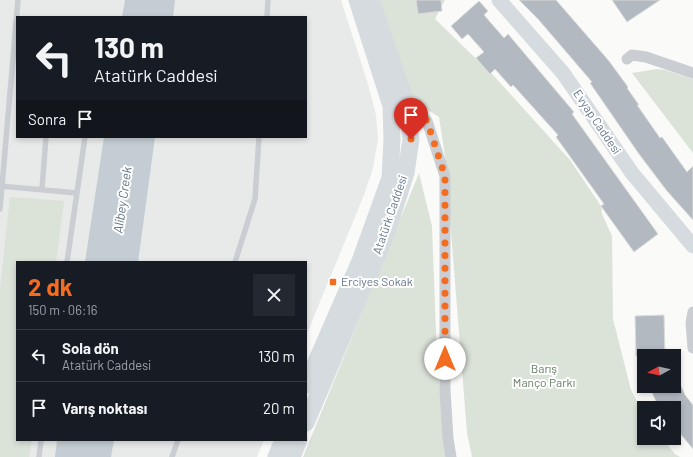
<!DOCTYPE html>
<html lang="tr">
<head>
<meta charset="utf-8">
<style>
	:root { --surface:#171b24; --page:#242831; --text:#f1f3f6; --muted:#9ea1a6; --line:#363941; --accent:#f36c1f }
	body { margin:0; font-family:Barlow,sans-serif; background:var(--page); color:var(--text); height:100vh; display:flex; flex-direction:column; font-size:15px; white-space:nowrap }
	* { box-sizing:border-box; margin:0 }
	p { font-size:13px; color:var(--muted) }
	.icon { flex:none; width:22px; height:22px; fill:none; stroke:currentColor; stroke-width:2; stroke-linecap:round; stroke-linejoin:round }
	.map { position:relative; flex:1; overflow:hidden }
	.sheet { position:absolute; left:16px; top:261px; width:291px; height:180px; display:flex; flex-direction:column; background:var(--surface); border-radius:0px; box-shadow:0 2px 6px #0003 }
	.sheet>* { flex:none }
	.banner { position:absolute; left:16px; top:16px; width:291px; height:122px; border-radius:0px; box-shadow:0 2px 6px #0003; background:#171b24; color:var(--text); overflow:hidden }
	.needle { width:26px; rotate:262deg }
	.controls { position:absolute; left:637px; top:349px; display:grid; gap:8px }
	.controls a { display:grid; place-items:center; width:44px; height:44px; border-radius:0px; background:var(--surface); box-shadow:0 2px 6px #0003; font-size:20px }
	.pin { position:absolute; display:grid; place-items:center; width:34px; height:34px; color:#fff; margin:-41px -17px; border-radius:50% 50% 50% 0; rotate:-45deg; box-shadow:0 0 4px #0007 }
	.pin .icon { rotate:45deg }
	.me { position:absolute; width:44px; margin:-22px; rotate:0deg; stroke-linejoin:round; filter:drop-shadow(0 0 3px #0008) }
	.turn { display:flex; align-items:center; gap:14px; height:84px; padding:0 12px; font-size:18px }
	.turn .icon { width:52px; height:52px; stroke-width:2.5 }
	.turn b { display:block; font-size:28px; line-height:34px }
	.then { display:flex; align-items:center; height:38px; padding:0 12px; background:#0003; gap:8px; font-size:15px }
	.round { display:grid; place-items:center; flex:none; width:42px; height:42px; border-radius:0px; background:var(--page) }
	.headline { display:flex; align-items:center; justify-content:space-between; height:68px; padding:0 12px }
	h1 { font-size:24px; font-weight:700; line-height:30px; color:var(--accent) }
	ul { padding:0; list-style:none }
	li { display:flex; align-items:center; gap:12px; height:52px; padding:0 12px; border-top:1px solid var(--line) }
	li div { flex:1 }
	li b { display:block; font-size:15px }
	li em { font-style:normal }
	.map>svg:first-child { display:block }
	.built { fill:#e8e9e9; fill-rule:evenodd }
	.green { fill:#dbe2d8 }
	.water { fill:#c3cdd3 }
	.building { fill:#b2b9c1; stroke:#dcdcda }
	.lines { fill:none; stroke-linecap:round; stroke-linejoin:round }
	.lane { stroke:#cacdd1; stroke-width:5.5 }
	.street { stroke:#cacdd1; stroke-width:11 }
	.secondary { stroke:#d6dbe0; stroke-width:15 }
	.primary { stroke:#d6dbe0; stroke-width:17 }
	.route { stroke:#f36c1f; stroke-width:7; stroke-dasharray:0 12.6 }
	.poi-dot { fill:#f36c1f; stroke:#fff; stroke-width:1.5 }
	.labels { text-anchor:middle; stroke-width:4; stroke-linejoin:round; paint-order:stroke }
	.street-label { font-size:12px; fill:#66768b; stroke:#fff }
	.poi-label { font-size:12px; fill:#66768b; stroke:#fff; text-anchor:start }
	.park-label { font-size:12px; fill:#647c62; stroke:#fff }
	.water-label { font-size:13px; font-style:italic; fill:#637786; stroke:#fff }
</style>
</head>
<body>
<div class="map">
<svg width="693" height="457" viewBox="0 0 693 457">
	<rect width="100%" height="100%" fill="#fafaf8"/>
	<path class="built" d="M0 0H341L368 84 376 115 378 139 373 168 364 195 306 336V262H17V440H264L257 457H0ZM17 17H306V137H17Z"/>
	<path class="green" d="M374 0H445L435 19 493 75 570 160 601 206 602 214 612 236 613 319 631 390 644 414V438H662L675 454 680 457H472L467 433 445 156 439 117 412 100Z
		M657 69 665 70 693 79V153L632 73Z
		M419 173 432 226 437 358 446 457H303Z
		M10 197 64 201 56 262H17V440H32L29 457H0V289Z"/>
	<path class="water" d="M125 0H175L173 17H122Z
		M104 137H155L138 262H85Z
		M57 440H114L111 457H55Z"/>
	<path class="building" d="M416 0H441L442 11 418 14Z
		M519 0H556L609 61 628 87 627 88 639 105H637L660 138 662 137 687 172 693 166V220L667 191 639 154 590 83 592 82 538 19Z
		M612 0H660L627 22Z
		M479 1 488 11 484 15 504 38 508 34 574 112 572 114 658 234 634 252 601 206 604 204 556 137 558 135 513 85 511 87 495 69 490 74 476 58 484 52 468 34 462 39 451 26Z
		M664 315 665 356H636L635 316Z
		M649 386H681L685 395 693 405V449L674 426V408H659Z"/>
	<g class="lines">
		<path class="lane" d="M267 17 268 0
			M0 186 77 193
			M42 189 46 137
			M0 209 18 0
			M67 262 85 137
			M235 262 255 199 259 137
			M39 457 41 440
			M172 457 178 440"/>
		<path class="street" d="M627 59 632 55 646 57 693 73
			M406 103 419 112 427 121 445 176V390L448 438 451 457
			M693 312 691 323 693 348"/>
		<path class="secondary" d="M499 0 563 73 632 173 693 246"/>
		<path class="primary" d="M306 385 360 261 390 178 392 139 391 106 357 0
			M306 423 387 232 406 173 411 139 406 103 371 0
			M276 457 283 440
			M292 457 299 440"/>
	</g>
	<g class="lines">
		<path class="route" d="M411 139 406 103 419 112 427 121 445 176V359"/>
	</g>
	<rect class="poi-dot" x="329" y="278" width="8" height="8" rx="2"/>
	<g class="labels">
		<g class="street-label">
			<text transform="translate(597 122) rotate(56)" y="4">Evyap Caddesi</text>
			<text transform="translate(390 215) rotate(-71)" y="4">Atatürk Caddesi</text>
		</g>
		<g class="poi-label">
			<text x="341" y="286">Erciyes Sokak</text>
		</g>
		<g class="park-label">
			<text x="544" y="373">Barış<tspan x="544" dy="14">Manço Parkı</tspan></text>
		</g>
		<g class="water-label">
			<text transform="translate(122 200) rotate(-82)" y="5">Alibey Creek</text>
		</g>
	</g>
</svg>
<div class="controls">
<a><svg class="needle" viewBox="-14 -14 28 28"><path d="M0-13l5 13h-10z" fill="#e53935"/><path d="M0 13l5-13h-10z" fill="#9ea1a6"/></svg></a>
<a><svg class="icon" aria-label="sound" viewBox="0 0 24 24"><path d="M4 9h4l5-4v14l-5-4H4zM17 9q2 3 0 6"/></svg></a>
</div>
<div class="pin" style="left:411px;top:139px;background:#d93025"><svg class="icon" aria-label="arrive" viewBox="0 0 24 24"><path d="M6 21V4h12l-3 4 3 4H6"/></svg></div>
<svg class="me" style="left:445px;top:359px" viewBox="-20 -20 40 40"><circle r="19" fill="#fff"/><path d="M0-13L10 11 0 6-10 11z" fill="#f36c1f"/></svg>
<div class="banner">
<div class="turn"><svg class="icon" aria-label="left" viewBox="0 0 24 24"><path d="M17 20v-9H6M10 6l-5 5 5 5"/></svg><div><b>130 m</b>Atatürk Caddesi</div></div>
<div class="then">Sonra<svg class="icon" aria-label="arrive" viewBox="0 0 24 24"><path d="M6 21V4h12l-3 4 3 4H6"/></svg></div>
</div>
<section class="sheet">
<div class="headline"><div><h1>2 dk</h1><p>150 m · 06:16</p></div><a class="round"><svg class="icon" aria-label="close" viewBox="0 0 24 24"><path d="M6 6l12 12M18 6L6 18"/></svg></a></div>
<ul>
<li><svg class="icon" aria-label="left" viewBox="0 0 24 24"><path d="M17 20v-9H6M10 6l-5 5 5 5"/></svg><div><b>Sola dön</b><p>Atatürk Caddesi</p></div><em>130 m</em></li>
<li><svg class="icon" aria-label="arrive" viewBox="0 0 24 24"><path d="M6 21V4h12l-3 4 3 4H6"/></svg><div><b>Varış noktası</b></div><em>20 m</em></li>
</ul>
</section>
</div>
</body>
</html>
